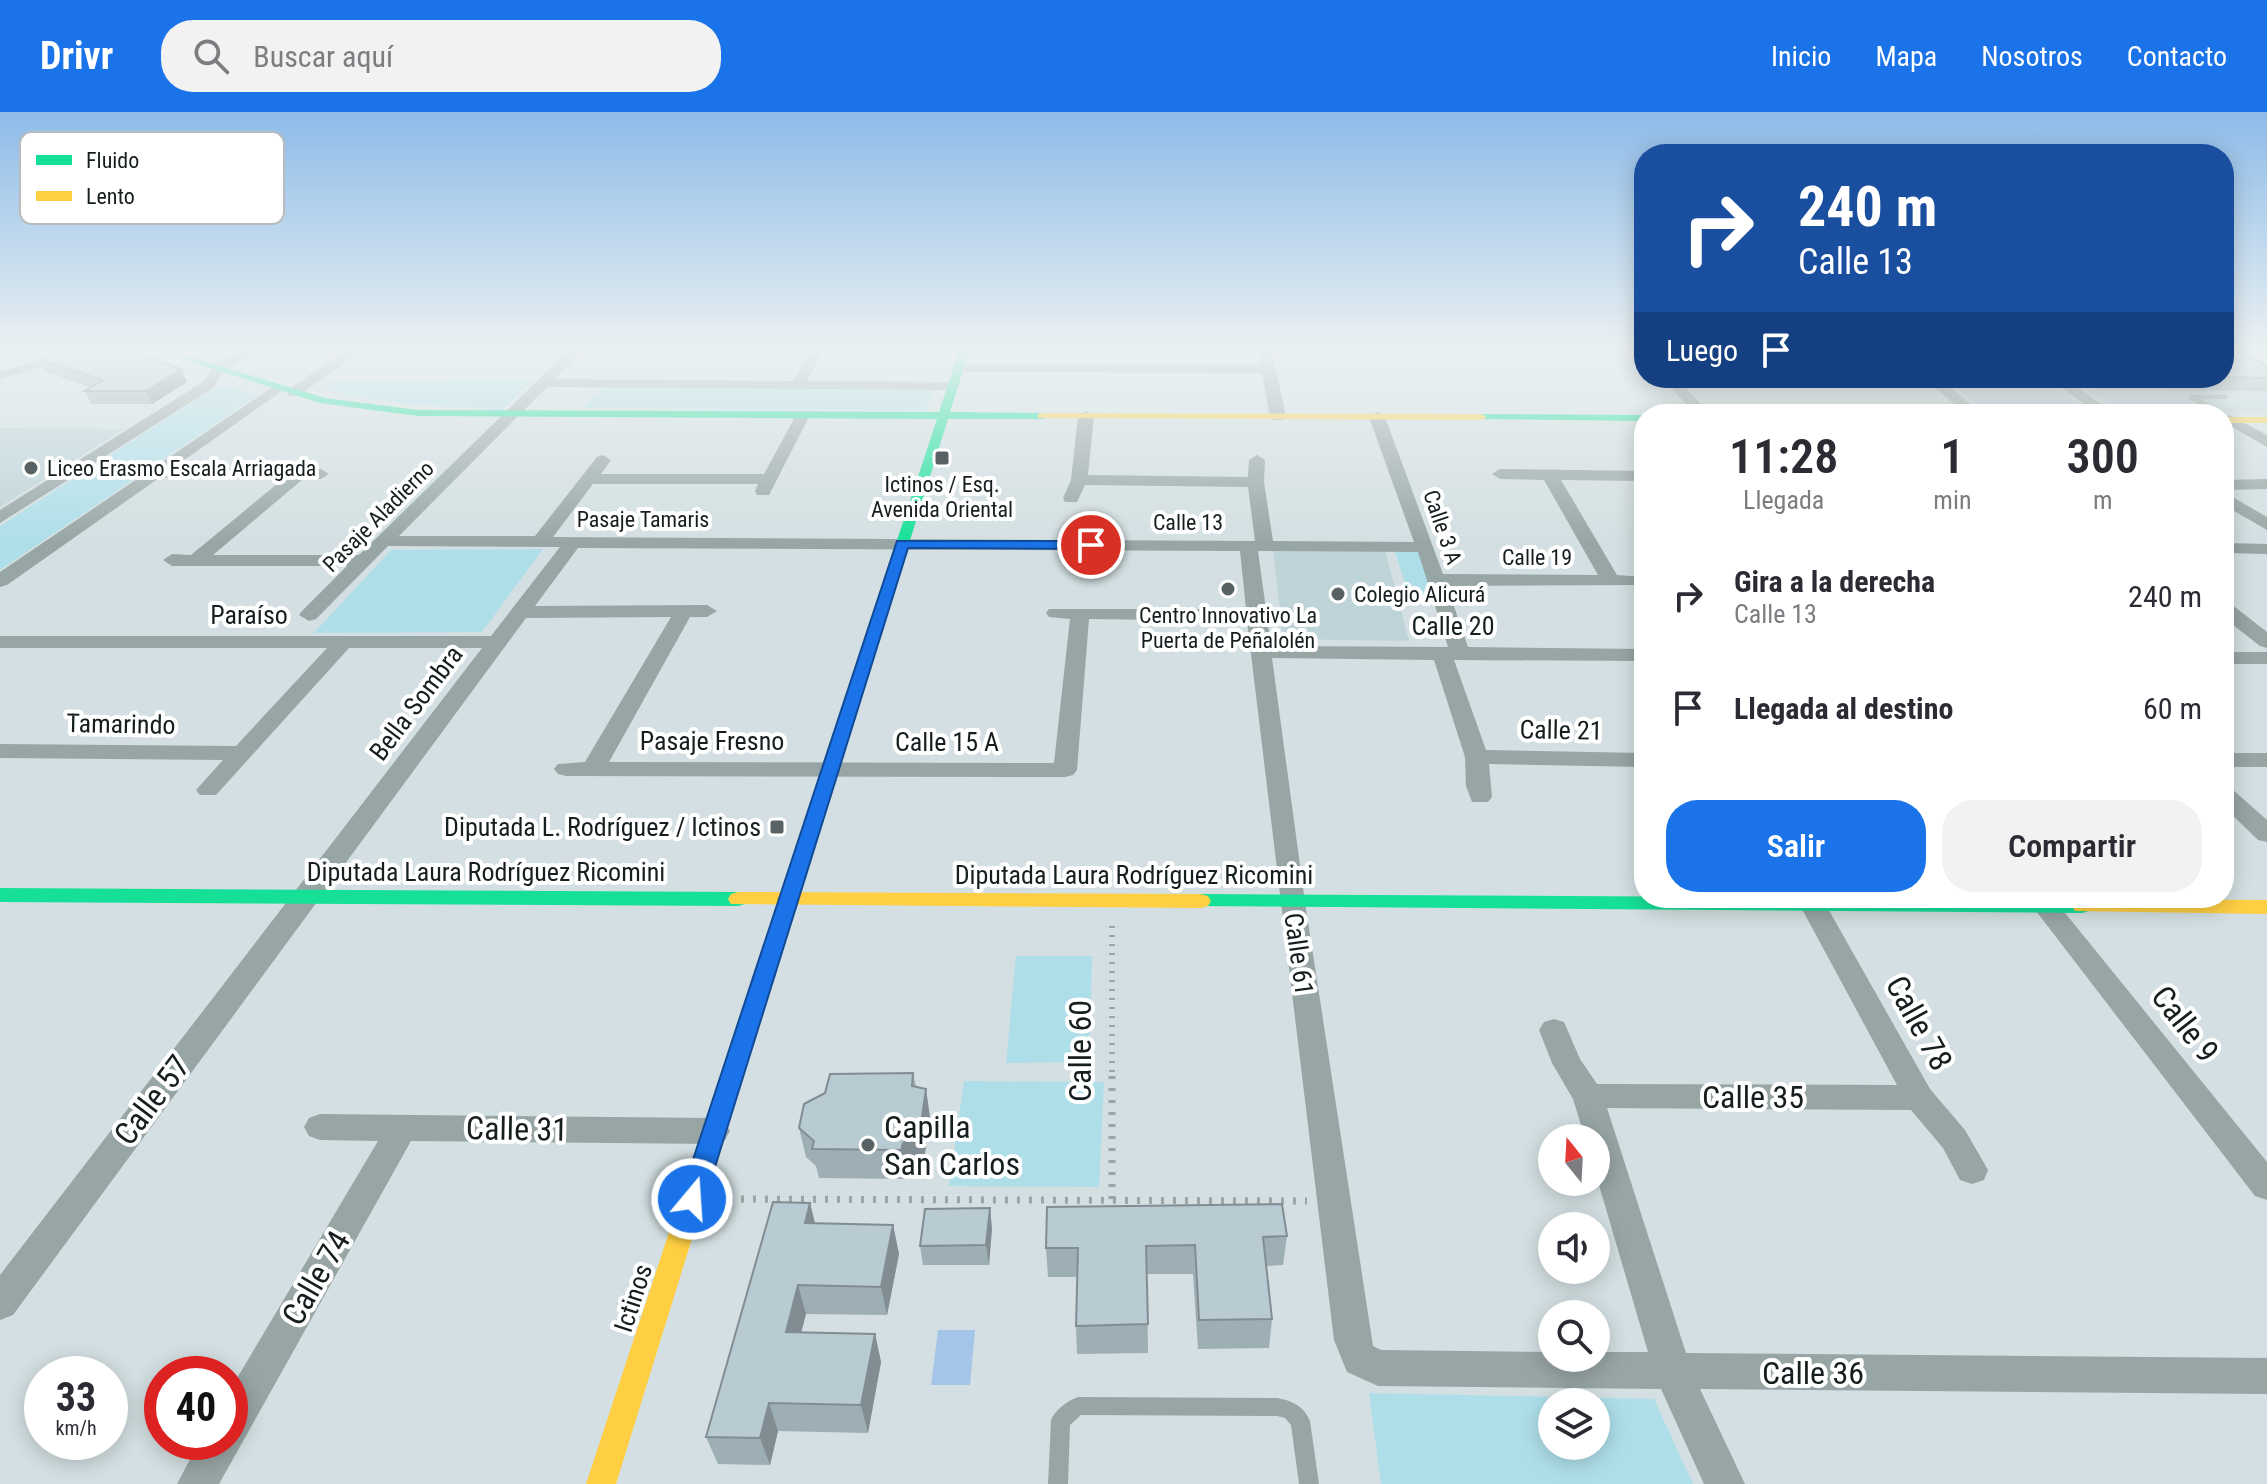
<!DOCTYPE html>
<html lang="es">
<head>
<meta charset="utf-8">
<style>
	:root { --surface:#fff; --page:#f2f2f3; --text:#2b2b33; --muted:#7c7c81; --accent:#1a73e8 }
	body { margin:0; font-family:"Roboto Condensed",sans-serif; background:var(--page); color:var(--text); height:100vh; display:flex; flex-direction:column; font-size:30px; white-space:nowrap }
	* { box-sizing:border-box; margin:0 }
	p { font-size:26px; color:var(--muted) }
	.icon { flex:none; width:44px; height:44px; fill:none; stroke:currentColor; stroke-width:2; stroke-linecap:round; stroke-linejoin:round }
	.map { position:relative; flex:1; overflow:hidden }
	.panel { position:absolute; left:1634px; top:292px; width:600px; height:504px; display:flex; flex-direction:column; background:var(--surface); border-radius:32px; box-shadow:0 4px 20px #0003 }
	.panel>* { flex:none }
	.banner { position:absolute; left:1634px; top:32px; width:600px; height:244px; border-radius:32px; box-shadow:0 4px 20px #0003; background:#1a4fa0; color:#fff; overflow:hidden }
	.needle { width:52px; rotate:342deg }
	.fabs { position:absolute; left:1538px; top:1012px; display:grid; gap:16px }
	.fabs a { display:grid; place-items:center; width:72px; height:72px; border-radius:50%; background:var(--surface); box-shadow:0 4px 20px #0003; font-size:40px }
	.speed { position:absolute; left:24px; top:1244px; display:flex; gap:16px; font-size:40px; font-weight:700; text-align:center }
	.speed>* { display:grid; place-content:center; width:104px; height:104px; border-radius:50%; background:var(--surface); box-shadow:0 4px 20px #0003; line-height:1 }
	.speed small { font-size:20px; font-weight:400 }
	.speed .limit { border:12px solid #d22; background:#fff; color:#111 }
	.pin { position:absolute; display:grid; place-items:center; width:68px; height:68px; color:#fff; margin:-34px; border:4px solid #fff; border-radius:50%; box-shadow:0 2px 8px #0007 }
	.me { position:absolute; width:88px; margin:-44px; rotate:18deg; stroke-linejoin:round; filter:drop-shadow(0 0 6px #0008) }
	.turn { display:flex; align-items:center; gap:28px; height:168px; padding:0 32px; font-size:36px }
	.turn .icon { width:104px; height:104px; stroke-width:2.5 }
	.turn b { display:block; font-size:56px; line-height:68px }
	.then { display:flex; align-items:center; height:76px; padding:0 32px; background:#0003; gap:16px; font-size:30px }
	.eta { display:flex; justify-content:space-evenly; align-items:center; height:136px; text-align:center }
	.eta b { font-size:48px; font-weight:600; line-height:56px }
	.button { display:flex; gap:16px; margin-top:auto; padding:16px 32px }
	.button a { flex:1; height:92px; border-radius:32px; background:var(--accent); color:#fff; font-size:32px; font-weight:600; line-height:92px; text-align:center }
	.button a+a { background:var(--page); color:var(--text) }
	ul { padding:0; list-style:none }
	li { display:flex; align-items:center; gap:24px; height:112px; padding:0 32px }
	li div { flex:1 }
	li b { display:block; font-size:30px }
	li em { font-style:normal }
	header { display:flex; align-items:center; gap:48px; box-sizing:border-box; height:112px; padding:0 40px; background:var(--accent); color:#fff }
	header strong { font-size:38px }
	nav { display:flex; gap:44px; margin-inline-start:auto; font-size:28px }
	.search { width:560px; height:72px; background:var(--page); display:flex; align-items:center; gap:20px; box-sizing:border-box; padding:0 28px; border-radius:32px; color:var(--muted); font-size:30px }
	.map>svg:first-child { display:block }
	.built { fill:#bed4d9 }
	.green { fill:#aedfe9; fill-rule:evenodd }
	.water { fill:#a4c5e8 }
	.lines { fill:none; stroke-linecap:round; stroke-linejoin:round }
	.path-far1 { stroke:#9ca5a6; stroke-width:6; stroke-dasharray:2 7; stroke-linecap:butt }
	.path { stroke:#9ca5a6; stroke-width:7; stroke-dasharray:3 9; stroke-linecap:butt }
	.lane { fill:#98a5a5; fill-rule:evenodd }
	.street { fill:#98a5a5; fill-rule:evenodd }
	.fast { fill:#16e098; fill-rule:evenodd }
	.slow { fill:#ffcf43; fill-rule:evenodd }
	.wall { fill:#9eaeb5 }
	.shaded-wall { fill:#818d93 }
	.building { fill:#b8cad2; stroke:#818d93; stroke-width:2 }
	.route { fill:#1a73e8; stroke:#114b97; stroke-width:2 }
	.poi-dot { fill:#586264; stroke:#fff; stroke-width:3 }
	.labels { text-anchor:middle; stroke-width:8; stroke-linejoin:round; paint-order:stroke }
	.far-poi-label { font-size:22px; fill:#161e20; stroke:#fff; text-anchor:start }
	.far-street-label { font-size:22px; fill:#161e20; stroke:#fff }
	.street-label { font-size:26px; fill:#161e20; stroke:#fff }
	.poi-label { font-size:26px; fill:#161e20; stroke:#fff; text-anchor:end }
	.near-street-label { font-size:32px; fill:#161e20; stroke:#fff }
	.near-poi-label { font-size:32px; fill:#161e20; stroke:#fff; text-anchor:start }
	.key { fill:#fff; stroke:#b9bcbc; stroke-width:2 }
	.key-label { font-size:22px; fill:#161e20 }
</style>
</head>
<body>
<header>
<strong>Drivr</strong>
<div class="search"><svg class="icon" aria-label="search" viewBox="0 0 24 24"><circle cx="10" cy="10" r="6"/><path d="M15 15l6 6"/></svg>Buscar aquí</div>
<nav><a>Inicio</a><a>Mapa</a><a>Nosotros</a><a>Contacto</a></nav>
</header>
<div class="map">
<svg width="2267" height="1372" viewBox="0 0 2267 1372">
	<rect width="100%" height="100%" fill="#d3dfe2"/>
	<path class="built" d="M1944 266H2041L2081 293H1978Z
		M2069 266 2267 267V301L2120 300Z
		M0 316 124 317 0 395Z
		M1273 436 1385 438 1409 529 1283 527Z"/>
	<path class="green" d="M533 268 503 298C442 294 381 292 321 277L332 269Z
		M219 273 259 282 0 458V414Z
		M603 274 934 276 926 298 583 296Z
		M543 437 482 520 314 521 391 438Z
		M1395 439H1420L1436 489H1410Z
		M1016 844H1092L1089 950 1006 951Z
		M964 969 1104 970 1099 1075 949 1074Z
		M1369 1281 1654 1287 1693 1372H1381ZM1552 1290H1596V1334H1552Z"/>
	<path class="water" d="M938 1218H975L970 1273H931Z"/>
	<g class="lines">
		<path class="path-far1" d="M1112 814V966"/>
		<path class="path" d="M1112 964V1088
			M729 1087 1307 1089"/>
		<path class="lane" d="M2189 283H2227V287H2201L2224 302H2215L2189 287Z
			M1078 1285 1277 1286C1292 1289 1303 1293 1310 1309L1319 1372H1299L1291 1313 1285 1306 1277 1304 1081 1303 1070 1313 1068 1372H1048L1051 1308C1056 1297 1067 1289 1078 1285Z"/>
		<path class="street" d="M74 239H95L0 267V259Z
			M239 239H255L223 261 213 276 0 411V398L203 270 213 255Z
			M345 239H361L298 284H288V278Z
			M568 239H582L555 267 793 269 810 239H824L807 269 953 270 960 274 953 278 547 275 399 424H535L597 345 603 343 611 348 601 362H764L796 303 803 299 810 303 769 383H757L755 379 758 372H593L553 425 1255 429 1248 375 1085 373 1077 390H1065L1063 386 1071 368 1078 304 1086 299 1094 304 1088 363 1248 365 1249 348 1257 343 1265 348 1264 370 1273 429 1414 430 1369 305 1377 300 1385 305 1443 462 1598 463 1544 368 1500 367 1492 362 1500 357 1644 359V369L1561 368 1617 463 1644 465V473L1447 474 1468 535 1644 537V549L1454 548 1486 638 1644 641V655L1489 652 1492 685 1488 690H1472L1466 674 1465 645 1434 548 1272 546 1305 790 1373 1234 1381 1238 1552 1240V1246H1596V1240H1648L1596 1063V1026H1585L1573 987 1552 951 1539 918 1544 910 1554 907 1564 910 1580 947 1597 972 1897 973 1796 786H1822L1930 977 1965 1018 1988 1058 1984 1068 1972 1072 1960 1068 1943 1036 1911 998 1607 996 1686 1241 2267 1246V1282L1700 1277 1745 1372H1704L1661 1277 1378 1274 1347 1260 1334 1228 1247 509 1089 507 1077 658 1073 663 1065 665 566 664 558 662 554 657 558 652 585 650 671 505 526 506 13 1203 0 1208V1163L482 536H349L216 683H200L196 678 223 648 0 646V632L236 634 327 536H0V524H491L560 435 388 434 316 507 309 509 299 503 302 499 347 454H172L163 448 172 442 191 443 283 367 159 366 7 473 0 475V460L277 272 282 273V279L173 356 321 357 329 362 321 367H303L213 443H359ZM578 436 1240 439 1246 497H1049L1046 501 1049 505 1070 507 1054 651 609 650 690 505H707L717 499 707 493 535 494ZM1258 439 1418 440 1448 535 1271 534Z
			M1258 239H1272L1286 305 1283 308H1273L1270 305 1262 261 958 260 951 256 958 252 1261 253Z
			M1662 266H1677L1710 302H1695Z
			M1922 266H1938L1983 302H1967Z
			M2048 266H2064L2115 302H2098Z
			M2230 303 2267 323V335L2225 311 2224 306Z
			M2267 367V377L2224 378V368Z
			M2224 380 2267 405V418L2224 393Z
			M2224 431 2267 432V442L2224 441Z
			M2224 490 2231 492 2267 520V536L2260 534 2224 506Z
			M2224 540H2267V552H2224Z
			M2224 641H2267V655H2224Z
			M2224 675 2232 677 2267 708V730L2258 728 2224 695Z
			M2026 786H2053L2267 1050V1088L2255 1084Z
			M320 1002 714 1006 725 1010 730 1019 725 1028 714 1032 411 1029 219 1372H177L199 1330H230V1278L378 1029 320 1028 309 1024 304 1015 309 1006Z"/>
		<path class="fast" d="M156 239H171L325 286 418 298 939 300 959 239H969L950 300 1042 301 1048 304 1042 307H948L705 1082 696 1086 687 1082 684 1075 937 307 418 304 320 291Z
			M1481 302 1644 303V309L1477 307V303Z
			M0 776 738 780 745 782 748 787 745 792 738 794 0 790Z
			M1201 782 2082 787 2089 789 2092 794 2089 799 2082 801 1194 794 1191 789 1194 784Z"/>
		<path class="slow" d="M1042 301 1481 302 1487 305 1481 308 1038 306V302Z
			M2224 305H2267V311H2224Z
			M738 780 1201 782 1208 784 1211 789 1208 794 1201 796 731 792 728 787 731 782Z
			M2082 787 2267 788V802L2075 799 2072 794 2075 789Z
			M696 1064 705 1068 708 1075 616 1372H586L684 1075 687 1068Z"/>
	</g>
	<path class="wall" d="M2224 239 2267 254V279L2097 278 2079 266H2224Z
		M39 248 187 270 152 292H91L85 279 91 275 45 260Z
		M913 961 916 974 926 977 930 1006 924 1048 908 1060 906 1067 819 1066 816 1054 806 1045 799 1016Z
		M810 1091 815 1111 893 1113 899 1142 887 1203 806 1202 801 1220 875 1222 881 1250 868 1321 778 1319 770 1353 718 1352 706 1325Z
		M1047 1095 1287 1124 1283 1153 1266 1154 1272 1207 1269 1236 1198 1237 1193 1162H1147L1148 1241 1077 1242 1076 1214 1077 1165H1048L1046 1136Z
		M992 1116 989 1153H923L920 1134Z"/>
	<path class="shaded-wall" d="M181 257 187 270 152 292 146 279Z
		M926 977 930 1006 924 1048 908 1060 906 1067 901 1038Z
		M810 1091 817 1120 805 1111Z
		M990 1096 992 1116 989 1153 986 1133Z
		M893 1113 899 1142 887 1203 881 1175Z
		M798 1173 806 1202 794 1248 786 1220Z
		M875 1222 881 1250 868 1321 861 1293Z
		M769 1291 778 1319 770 1353 760 1326Z"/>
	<path class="building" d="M70 239H130L181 257 146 279H85L103 268 39 248Z
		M2224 239H2238L2267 254V266L2224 265Z
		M913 961 912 974 926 977 920 1019 903 1031 901 1038 812 1037 814 1029 799 1016 804 992 825 981 830 962Z
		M773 1090 810 1091 805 1111 893 1113 881 1175 798 1173 786 1220 875 1222 861 1293 769 1291 760 1326 706 1325Z
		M1282 1092 1287 1124 1263 1125 1272 1207 1199 1208 1195 1133 1146 1134 1148 1212 1076 1214 1078 1136H1046L1047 1095Z
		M990 1096 986 1133 920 1134 925 1097Z"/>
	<linearGradient id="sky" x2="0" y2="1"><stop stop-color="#8dbbe8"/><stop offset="0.55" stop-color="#ebf1f2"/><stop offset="1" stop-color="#ebf1f2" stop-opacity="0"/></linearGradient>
	<rect width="2267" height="431" fill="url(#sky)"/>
	<path class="route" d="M897 429H1091L1097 433 1091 437 908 436 705 1087 701 1095 692 1098 683 1095 680 1087Z"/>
	<g class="poi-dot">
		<rect x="934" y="338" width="16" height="16" rx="4"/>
		<circle cx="31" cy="356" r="8"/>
		<circle cx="1228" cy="477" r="8"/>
		<circle cx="1338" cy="482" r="8"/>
		<rect x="769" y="707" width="16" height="16" rx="4"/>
		<circle cx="868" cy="1033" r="8"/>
	</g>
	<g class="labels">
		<g class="far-poi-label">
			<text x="47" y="364">Liceo Erasmo Escala Arriagada</text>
			<text x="942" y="380" text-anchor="middle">Ictinos / Esq.<tspan x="942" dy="25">Avenida Oriental</tspan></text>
			<text x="1354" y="490">Colegio Alicurá</text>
			<text x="1228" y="511" text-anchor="middle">Centro Innovativo La<tspan x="1228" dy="25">Puerta de Peñalolén</tspan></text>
		</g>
		<g class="far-street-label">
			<text transform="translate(378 404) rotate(-45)" y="8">Pasaje Aladierno</text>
			<text x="643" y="415">Pasaje Tamaris</text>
			<text x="1188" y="418">Calle 13</text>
			<text transform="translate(1443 415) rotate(71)" y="8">Calle 3 A</text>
			<text x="1537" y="453">Calle 19</text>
		</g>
		<g class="street-label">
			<text x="249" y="512">Paraíso</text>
			<text x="1453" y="523">Calle 20</text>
			<text transform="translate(416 591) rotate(-53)" y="9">Bella Sombra</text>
			<text transform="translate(121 612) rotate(1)" y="9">Tamarindo</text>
			<text transform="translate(1561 618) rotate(1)" y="9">Calle 21</text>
			<text x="712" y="638">Pasaje Fresno</text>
			<text x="947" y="639">Calle 15 A</text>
			<text x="486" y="769">Diputada Laura Rodríguez Ricomini</text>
			<text x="1134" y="772">Diputada Laura Rodríguez Ricomini</text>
			<text transform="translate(1299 842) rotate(82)" y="9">Calle 61</text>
			<text transform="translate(633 1186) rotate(-72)" y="9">Ictinos</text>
		</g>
		<g class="poi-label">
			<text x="761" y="724">Diputada L. Rodríguez / Ictinos</text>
		</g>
		<g class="near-street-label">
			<text transform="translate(1919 911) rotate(61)" y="11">Calle 78</text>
			<text transform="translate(2185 912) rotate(52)" y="11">Calle 9</text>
			<text transform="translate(1080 939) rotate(-90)" y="11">Calle 60</text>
			<text x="1753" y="996">Calle 35</text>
			<text transform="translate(152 988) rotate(-53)" y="11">Calle 57</text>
			<text transform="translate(517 1017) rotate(1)" y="11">Calle 31</text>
			<text transform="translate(316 1166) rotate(-60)" y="11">Calle 74</text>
			<text x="1813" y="1272">Calle 36</text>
		</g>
		<g class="near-poi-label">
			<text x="884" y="1026">Capilla<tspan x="884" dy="37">San Carlos</tspan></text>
		</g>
	</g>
	<rect x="20" y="20" width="264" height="92" rx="12" class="key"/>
	<rect x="36" y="43" width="36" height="10" fill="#16e098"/>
	<rect x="36" y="79" width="36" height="10" fill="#ffcf43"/>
	<g class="key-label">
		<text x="86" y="56">Fluido</text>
		<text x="86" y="92">Lento</text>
	</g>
</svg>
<div class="fabs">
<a><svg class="needle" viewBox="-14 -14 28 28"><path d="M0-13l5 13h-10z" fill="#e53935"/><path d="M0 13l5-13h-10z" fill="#7c7c81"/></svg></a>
<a><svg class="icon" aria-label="sound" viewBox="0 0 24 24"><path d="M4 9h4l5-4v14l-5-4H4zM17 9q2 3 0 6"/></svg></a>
<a><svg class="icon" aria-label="search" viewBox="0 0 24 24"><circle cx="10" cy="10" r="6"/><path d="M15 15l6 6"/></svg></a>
<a><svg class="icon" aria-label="layers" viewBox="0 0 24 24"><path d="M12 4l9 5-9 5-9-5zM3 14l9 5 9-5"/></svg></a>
</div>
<div class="speed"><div>33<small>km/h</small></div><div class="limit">40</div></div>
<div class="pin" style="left:1091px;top:433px;background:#d93025"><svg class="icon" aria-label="arrive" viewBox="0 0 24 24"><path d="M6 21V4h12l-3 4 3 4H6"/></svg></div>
<svg class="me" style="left:692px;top:1087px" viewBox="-20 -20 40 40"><circle r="17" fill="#1a73e8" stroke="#fff" stroke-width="3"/><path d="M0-11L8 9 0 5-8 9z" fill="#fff"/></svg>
<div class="banner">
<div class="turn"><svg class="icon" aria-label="right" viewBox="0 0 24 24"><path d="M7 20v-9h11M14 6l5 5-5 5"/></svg><div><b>240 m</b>Calle 13</div></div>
<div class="then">Luego<svg class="icon" aria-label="arrive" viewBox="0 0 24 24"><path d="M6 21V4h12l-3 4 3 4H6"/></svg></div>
</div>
<section class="panel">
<div class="eta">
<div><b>11:28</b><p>Llegada</p></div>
<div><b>1</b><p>min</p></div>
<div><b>300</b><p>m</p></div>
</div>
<ul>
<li><svg class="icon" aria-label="right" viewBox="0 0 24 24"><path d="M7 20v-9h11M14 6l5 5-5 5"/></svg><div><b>Gira a la derecha</b><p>Calle 13</p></div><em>240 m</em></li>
<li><svg class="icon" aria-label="arrive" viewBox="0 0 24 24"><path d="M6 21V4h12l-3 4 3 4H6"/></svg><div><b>Llegada al destino</b></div><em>60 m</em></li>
</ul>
<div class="button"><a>Salir</a><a>Compartir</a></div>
</section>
</div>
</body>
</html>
